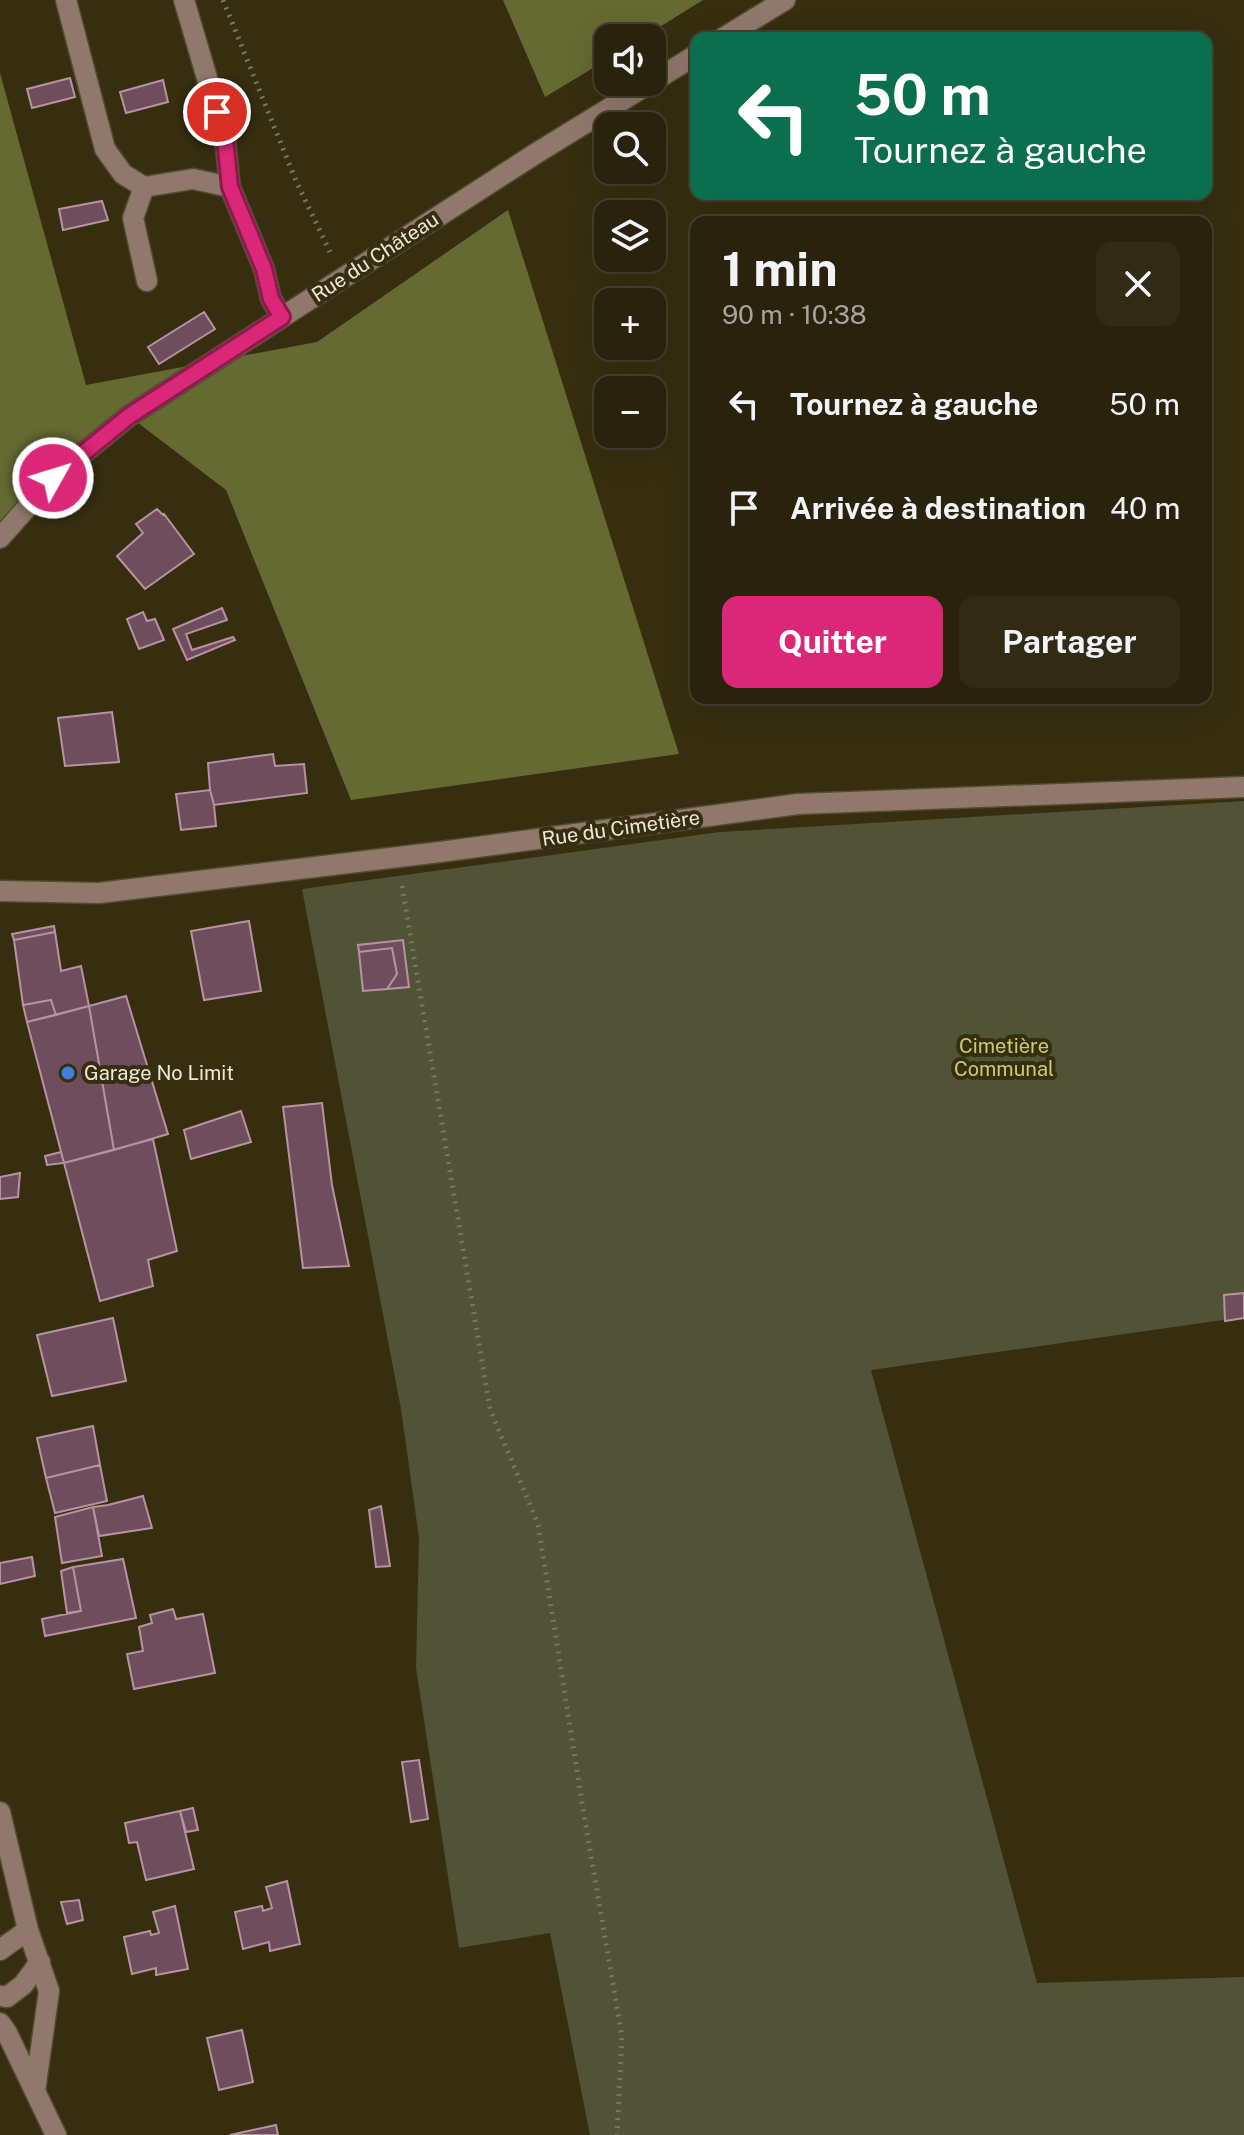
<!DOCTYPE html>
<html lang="fr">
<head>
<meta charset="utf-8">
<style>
	:root { --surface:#29220c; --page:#312a15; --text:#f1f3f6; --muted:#a5a49d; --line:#453f2d; --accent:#db2777 }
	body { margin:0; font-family:"Public Sans",sans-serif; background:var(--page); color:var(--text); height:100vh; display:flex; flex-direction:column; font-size:30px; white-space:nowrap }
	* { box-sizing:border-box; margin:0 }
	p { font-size:26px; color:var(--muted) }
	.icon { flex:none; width:44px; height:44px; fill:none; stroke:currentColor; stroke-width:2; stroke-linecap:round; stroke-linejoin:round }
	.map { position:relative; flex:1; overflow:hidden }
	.drawer { position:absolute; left:690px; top:216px; width:522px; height:488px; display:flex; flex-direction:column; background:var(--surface); border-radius:16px; box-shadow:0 8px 32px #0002,0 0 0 2px var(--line) }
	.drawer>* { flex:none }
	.banner { position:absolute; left:690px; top:32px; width:522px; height:168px; border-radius:16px; box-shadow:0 8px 32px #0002,0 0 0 2px var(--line); background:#0b6e4f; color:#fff; overflow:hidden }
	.controls { position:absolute; left:594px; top:24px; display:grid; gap:16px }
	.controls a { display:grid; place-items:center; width:72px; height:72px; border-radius:16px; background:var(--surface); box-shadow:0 8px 32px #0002,0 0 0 2px var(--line); font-size:40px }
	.pin { position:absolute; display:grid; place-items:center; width:68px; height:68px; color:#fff; margin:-34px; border:4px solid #fff; border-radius:50%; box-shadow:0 2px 8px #0007 }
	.me { position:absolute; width:88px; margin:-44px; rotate:51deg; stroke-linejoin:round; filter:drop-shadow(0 0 6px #0008) }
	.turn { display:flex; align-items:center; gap:28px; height:168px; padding:0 32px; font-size:36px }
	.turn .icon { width:104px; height:104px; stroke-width:2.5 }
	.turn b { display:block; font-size:56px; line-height:68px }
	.round { display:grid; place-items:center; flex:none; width:84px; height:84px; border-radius:16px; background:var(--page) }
	.headline { display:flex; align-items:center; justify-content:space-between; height:136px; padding:0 32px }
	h1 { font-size:48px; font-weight:700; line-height:60px }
	.button { display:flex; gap:16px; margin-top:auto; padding:16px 32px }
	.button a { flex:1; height:92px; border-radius:16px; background:var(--accent); color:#fff; font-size:32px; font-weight:700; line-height:92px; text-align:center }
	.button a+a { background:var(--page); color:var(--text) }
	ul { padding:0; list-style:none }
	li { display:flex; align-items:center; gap:24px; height:104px; padding:0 32px }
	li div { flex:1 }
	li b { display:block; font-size:30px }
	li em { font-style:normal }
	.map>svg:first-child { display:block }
	.green { fill:#505335 }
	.forest { fill:#656a32 }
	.building { fill:#6e4e5d; stroke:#b793a2; stroke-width:2 }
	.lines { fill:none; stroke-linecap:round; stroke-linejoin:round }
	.minor-casing { stroke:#544c30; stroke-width:23 }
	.path { stroke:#7d755c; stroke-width:5; stroke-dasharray:2 6; stroke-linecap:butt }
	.minor { stroke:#90796c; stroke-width:20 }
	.route-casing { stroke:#8e194d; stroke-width:20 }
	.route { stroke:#db2777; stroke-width:14 }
	.shop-dot { fill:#3f7fe0; stroke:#372e10; stroke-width:3 }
	.labels { text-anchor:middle; stroke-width:8; stroke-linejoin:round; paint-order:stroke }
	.street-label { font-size:20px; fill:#eee9d7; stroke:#372e10 }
	.park-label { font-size:20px; fill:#c5cd79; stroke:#372e10 }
	.poi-label { font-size:20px; fill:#eee9d7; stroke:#372e10; text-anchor:start }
</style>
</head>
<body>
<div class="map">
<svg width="1244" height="2135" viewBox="0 0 1244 2135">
	<rect width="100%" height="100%" fill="#372e10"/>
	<path class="green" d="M1244 801V1317L871 1370 1037 1983 1244 1977V2135H590L550 1933 459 1948 416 1668 419 1538 401 1409 302 889 720 832Z"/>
	<path class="forest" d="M503 0H703L642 38H608V59L545 97Z
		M0 73 86 385 317 342 508 210 679 754 351 800 226 490 129 416 0 538Z"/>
	<path class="building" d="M70 78 75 97 32 108 27 89Z
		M163 80 168 102 126 113 120 92Z
		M102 201 108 220 63 230 59 209Z
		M204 312 215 329 159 364 148 347Z
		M157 509 163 515 164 514 194 554 145 589 117 556 143 533 136 524Z
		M222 608 227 620 186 634 192 650 233 637 235 640 187 660 173 629Z
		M143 612 147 621 155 619 164 640 139 649 127 619Z
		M112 712 119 762 65 766 58 718Z
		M273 754 275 766 304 764 307 793 214 805 210 790 208 763Z
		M210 790 214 805 216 826 181 830 176 794Z
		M249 921 261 991 204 1000 191 931Z
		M54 926 55 932 14 940 12 934Z
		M55 932 61 971 81 966 89 1006 56 1015 51 1000 23 1005 14 940Z
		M403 940 409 987 387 989 397 974 392 948 359 952 358 945Z
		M392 948 397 974 387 989 363 991 359 952Z
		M126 996 168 1134 114 1150 89 1006Z
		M51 1000 56 1015 27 1022 23 1005Z
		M89 1006 114 1150 64 1163 27 1022Z
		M322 1103 332 1185 349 1266 303 1268 283 1107Z
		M241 1111 251 1142 191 1159 184 1130Z
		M153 1139 177 1251 148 1260 153 1286 100 1301 64 1163Z
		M61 1152 64 1163 47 1165 45 1156Z
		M20 1173 18 1197 0 1199V1177Z
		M1244 1293V1318L1225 1321 1224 1295Z
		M113 1318 126 1381 52 1396 37 1335Z
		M93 1426 100 1465 46 1478 37 1438Z
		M100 1465 107 1501 55 1513 46 1478Z
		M143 1496 152 1528 99 1536 93 1507 108 1505Z
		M381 1506 390 1566 376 1567 369 1510Z
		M93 1507 102 1556 62 1563 55 1517Z
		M32 1557 35 1576 0 1584V1563Z
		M123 1559 136 1618 45 1636 42 1619 81 1611 73 1567Z
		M73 1567 81 1611 67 1613 61 1571Z
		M173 1609 176 1619 203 1614 215 1673 134 1689 127 1654 143 1651 139 1627 152 1623 150 1615Z
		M419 1760 428 1819 411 1822 402 1762Z
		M193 1808 198 1830 186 1832 180 1811Z
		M180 1811 194 1869 146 1880 137 1842 129 1843 125 1823Z
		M287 1881 300 1944 270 1951 269 1942 243 1949 235 1912 262 1906 263 1911 272 1908 266 1887Z
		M79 1900 83 1920 67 1924 61 1902Z
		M175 1906 188 1969 156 1975V1968L132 1974 124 1937 150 1931 151 1935 159 1933 153 1912Z
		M242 2030 253 2082 219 2090 207 2038Z
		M276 2125 278 2135H230Z"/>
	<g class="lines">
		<defs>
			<path id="minor" d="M66 0 105 149 123 174 144 187 193 179 230 187
				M184 0 225 139 230 187 264 269 271 299 282 317
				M723 38 785 0
				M652 82 696 55
				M144 187 133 218 147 281
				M0 538 53 478 129 416 535 154 652 82
				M0 891 99 893 440 852 798 804 1244 787
				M0 1812 28 1930 49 1991 35 2091
				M0 1950 28 1930
				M0 1996 7 1997 23 1985 40 1962
				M0 2023 7 2033 56 2135"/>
		</defs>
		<use href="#minor" class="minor-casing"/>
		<path class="path" d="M223 0 296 181 330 252
			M402 886 490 1409 538 1524 584 1815 622 2037 617 2135"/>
		<use href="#minor" class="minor"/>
	</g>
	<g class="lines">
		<defs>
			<path id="route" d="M53 478 129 416 282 317 271 299 264 269 230 187 225 139 217 112"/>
		</defs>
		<use href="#route" class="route-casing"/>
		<use href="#route" class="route"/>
	</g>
	<circle class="shop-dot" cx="68" cy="1073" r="8"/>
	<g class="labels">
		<g class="street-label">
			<text transform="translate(375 257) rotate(-33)" y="7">Rue du Château</text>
			<text transform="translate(621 828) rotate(-8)" y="7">Rue du Cimetière</text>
		</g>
		<g class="park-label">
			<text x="1004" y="1053">Cimetière<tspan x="1004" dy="23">Communal</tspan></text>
		</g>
		<g class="poi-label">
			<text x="84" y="1080">Garage No Limit</text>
		</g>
	</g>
</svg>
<div class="controls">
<a><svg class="icon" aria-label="sound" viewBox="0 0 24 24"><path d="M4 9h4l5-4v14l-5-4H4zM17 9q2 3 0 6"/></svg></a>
<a><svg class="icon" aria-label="search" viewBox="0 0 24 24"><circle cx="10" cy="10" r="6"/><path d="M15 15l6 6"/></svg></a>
<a><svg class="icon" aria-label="layers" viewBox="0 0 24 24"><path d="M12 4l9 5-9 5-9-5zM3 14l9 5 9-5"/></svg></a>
<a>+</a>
<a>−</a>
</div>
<div class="pin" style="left:217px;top:112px;background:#d93025"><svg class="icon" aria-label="arrive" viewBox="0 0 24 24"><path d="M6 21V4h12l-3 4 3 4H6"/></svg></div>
<svg class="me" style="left:53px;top:478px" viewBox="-20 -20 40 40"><circle r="17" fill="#db2777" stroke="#fff" stroke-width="3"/><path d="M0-11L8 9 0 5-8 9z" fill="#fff"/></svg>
<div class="banner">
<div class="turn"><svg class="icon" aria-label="left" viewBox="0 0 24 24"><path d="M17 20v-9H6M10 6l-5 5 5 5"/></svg><div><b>50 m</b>Tournez à gauche</div></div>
</div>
<section class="drawer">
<div class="headline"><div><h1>1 min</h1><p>90 m · 10:38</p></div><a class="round"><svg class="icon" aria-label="close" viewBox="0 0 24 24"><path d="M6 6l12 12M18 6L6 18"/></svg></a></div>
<ul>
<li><svg class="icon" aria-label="left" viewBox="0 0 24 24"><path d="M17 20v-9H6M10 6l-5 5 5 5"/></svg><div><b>Tournez à gauche</b></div><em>50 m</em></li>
<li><svg class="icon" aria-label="arrive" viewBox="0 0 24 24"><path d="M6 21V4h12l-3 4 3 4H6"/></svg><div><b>Arrivée à destination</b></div><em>40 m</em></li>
</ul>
<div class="button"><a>Quitter</a><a>Partager</a></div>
</section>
</div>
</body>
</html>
